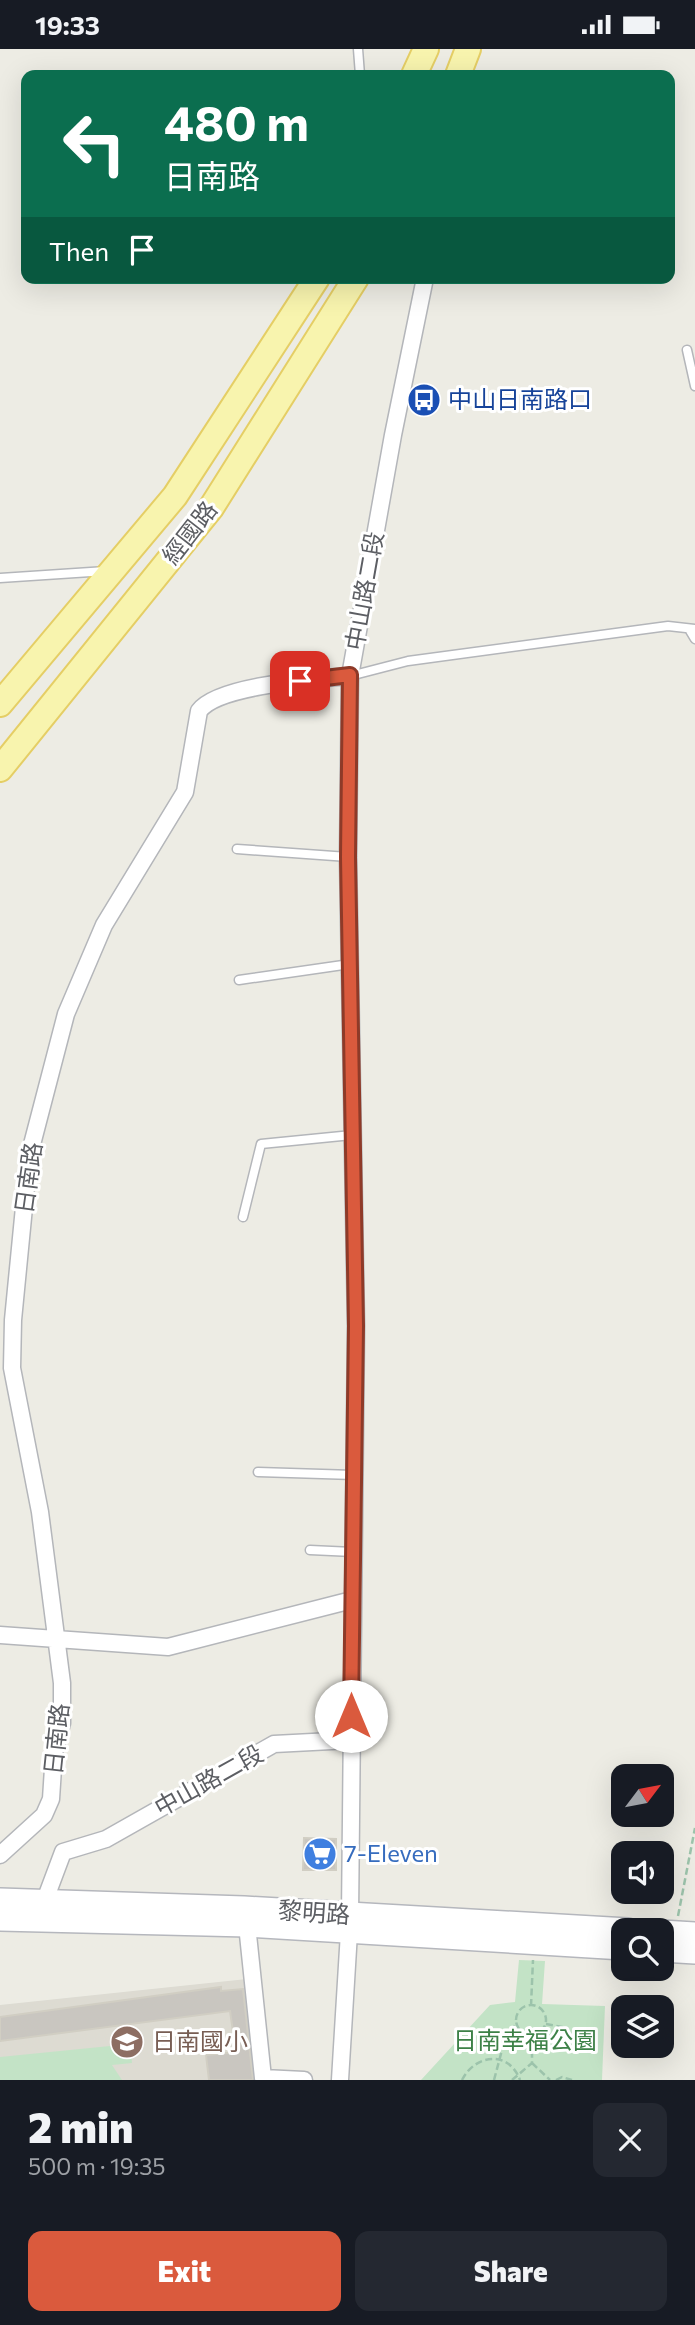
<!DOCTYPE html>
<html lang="en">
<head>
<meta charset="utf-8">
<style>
	:root { --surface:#171b24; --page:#242831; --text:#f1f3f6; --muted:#9ea1a6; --accent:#da5a3d }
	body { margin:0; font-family:Commissioner,"Noto Sans TC",sans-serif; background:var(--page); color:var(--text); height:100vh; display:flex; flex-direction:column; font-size:26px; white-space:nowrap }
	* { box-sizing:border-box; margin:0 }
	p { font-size:23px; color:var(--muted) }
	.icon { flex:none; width:38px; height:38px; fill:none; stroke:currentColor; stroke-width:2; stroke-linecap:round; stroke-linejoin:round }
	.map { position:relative; height:2031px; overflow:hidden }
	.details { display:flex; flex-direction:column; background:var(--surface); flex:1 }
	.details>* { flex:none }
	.guide { position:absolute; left:21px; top:21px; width:654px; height:214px; border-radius:14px; box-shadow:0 7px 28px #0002; background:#0b6e4f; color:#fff; overflow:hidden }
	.needle { width:46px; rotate:58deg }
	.controls { position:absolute; left:611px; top:1715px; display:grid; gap:14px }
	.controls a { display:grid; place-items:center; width:63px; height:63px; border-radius:14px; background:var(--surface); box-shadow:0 7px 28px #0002; font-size:35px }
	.pin { position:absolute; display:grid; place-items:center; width:60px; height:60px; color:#fff; margin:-30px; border-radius:14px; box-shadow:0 4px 10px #0006 }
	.me { position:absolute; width:77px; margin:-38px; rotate:0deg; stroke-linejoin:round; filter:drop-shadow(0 0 5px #0008) }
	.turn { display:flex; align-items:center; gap:24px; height:147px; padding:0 28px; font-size:32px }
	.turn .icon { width:91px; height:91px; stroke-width:2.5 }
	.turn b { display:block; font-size:49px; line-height:60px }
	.then { display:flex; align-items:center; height:66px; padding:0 28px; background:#0003; gap:14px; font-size:26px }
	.round { display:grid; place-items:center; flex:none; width:74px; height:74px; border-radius:14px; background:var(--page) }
	.headline { display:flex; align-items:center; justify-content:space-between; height:119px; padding:0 28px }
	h1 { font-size:42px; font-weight:800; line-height:52px }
	.button { display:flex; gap:14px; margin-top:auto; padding:14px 28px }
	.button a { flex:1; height:80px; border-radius:14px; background:var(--accent); color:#fff; font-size:28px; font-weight:800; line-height:80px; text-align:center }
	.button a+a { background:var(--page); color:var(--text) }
	.status { display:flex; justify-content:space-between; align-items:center; height:49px; padding:0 35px; background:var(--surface); direction:ltr }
	.status svg { height:19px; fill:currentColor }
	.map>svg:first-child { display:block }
	.education { fill:#dddbd2 }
	.green { fill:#c3e3c6 }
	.building { fill:#c9c6c0; stroke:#d1cec3; stroke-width:2 }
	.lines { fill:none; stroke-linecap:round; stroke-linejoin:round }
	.lane-casing { stroke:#b4b6ba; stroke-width:11 }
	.street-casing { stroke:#b4b6ba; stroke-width:19 }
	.secondary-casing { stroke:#b5b7bd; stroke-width:26 }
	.primary-casing { stroke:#e5ce65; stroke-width:28 }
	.path { stroke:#9cc3ab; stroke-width:2.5; stroke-dasharray:7 3.5; stroke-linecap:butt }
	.lane { stroke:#fff; stroke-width:8 }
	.street { stroke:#fff; stroke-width:16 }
	.secondary { stroke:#fff; stroke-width:23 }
	.primary { stroke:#f8f4ae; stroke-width:24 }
	.route-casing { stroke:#8e3a28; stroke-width:18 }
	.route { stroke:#da5a3d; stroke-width:12 }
	.labels { text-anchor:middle; stroke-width:6; stroke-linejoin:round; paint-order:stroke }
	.transit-label { font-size:24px; fill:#164399; stroke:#fff; text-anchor:start }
	.street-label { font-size:24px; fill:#5c5e63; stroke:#fff }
	.shop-label { font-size:24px; fill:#366cbe; stroke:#fff; text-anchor:start }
	.park-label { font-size:24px; fill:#3d8147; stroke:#fff }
	.education-label { font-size:24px; fill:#785e54; stroke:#fff; text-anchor:start }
</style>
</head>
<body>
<div class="status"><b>19:33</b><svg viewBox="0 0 49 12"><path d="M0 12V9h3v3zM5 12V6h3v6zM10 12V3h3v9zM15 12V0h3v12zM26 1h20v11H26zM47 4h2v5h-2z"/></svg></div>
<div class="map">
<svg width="695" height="2031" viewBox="0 0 695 2031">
	<rect width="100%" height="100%" fill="#edece4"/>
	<path class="education" d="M247 1930 259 2031H0V1956Z"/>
	<path class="green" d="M519 1911 545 1912 542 1955 605 1957 602 2031H421L490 1956 515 1953Z
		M130 1995 132 2014 112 2016 122 2031H0V2008Z"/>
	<path class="building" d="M304 1789 336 1790V1821H303Z
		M221 1938V1942L243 1940 253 2031H209L206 2006 236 2003 230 1962 0 1992V1968Z"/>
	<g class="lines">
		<defs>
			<path id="lane" d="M358 0 360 26
				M687 301 695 337
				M0 529 106 522
				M689 580 695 590
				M350 627 408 612 668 577 695 580
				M237 800 348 808
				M239 931 350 915
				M243 1168 261 1095 352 1086
				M258 1423 354 1426
				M310 1501 353 1503"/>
			<path id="street" d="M0 1586 168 1598 352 1551
				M0 1806 44 1766 51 1750 54 1704 62 1674V1634L40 1463 12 1319 13 1271 29 1107 66 965 104 876 185 743 199 662C218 636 316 630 350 627
				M42 1859 63 1803 106 1790 274 1695 351 1691
				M247 1876 263 2029 304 2031
				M340 2031 350 1867 356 1277 348 808 350 627 393 386 425 229"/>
			<path id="secondary" d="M0 1851 244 1859 628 1881
				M0 1870 247 1876 623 1899
				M662 1883 695 1885
				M662 1901 695 1903"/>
			<path id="primary" d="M414 26 426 0
				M458 26 468 0
				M0 655 175 447 317 229
				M0 720 211 459 356 229"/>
		</defs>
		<use href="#lane" class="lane-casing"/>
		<use href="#street" class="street-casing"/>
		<use href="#secondary" class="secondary-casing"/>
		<use href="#primary" class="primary-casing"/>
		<path class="path" d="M678 1867 695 1779
			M516 1971a15 15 0 1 1 30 0a15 15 0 1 1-30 0Z
			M531 1957 533 1911
			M546 1975 568 1979
			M532 2014 550 2031
			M462 2031C475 2005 509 2001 520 2031
			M494 2031 506 1986 517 1974
			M512 2031 532 2014V1986
			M556 2031 562 2028 572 2031"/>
		<use href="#lane" class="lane"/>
		<use href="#street" class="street"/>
		<use href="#secondary" class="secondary"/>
		<use href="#primary" class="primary"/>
	</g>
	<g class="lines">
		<defs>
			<path id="route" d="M300 632 350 626 348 808 356 1277 351 1667"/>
		</defs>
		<use href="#route" class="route-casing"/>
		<use href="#route" class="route"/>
	</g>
	<defs>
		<symbol id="bus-disc" viewBox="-11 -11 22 22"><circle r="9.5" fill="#1a4fb4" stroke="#fff"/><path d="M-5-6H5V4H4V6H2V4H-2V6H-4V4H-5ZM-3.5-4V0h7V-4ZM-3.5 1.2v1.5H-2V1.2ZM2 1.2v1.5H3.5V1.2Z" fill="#fff"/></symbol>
		<symbol id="supermarket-disc" viewBox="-11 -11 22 22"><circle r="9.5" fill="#3f7fe0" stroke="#fff"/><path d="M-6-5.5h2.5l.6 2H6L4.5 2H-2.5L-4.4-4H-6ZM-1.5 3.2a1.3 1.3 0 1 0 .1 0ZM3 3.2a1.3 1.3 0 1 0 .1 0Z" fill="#fff"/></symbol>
		<symbol id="school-disc" viewBox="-11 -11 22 22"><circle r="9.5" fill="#8d6e63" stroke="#fff"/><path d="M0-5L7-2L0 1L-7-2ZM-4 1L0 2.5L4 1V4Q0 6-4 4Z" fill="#fff"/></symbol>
	</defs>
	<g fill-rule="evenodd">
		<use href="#bus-disc" x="405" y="332" width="38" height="38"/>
		<use href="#supermarket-disc" x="301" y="1786" width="38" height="38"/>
		<use href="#school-disc" x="108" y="1974" width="38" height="38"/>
	</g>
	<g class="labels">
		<g class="transit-label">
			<text x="448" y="359">中山日南路口</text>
		</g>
		<g class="street-label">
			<text transform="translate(190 484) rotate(-52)" y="8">經國路</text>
			<text transform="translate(365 542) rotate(-80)" y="8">中山路二段</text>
			<text transform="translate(29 1129) rotate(-82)" y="8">日南路</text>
			<text transform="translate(57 1690) rotate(-84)" y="8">日南路</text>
			<text transform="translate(209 1732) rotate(-29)" y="8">中山路二段</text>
			<text transform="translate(314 1864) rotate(4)" y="8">黎明路</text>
		</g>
		<g class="shop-label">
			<text x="344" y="1813">7-Eleven</text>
		</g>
		<g class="park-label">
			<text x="525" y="2000">日南幸福公園</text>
		</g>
		<g class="education-label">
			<text x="152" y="2001">日南國小</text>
		</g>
	</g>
</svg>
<div class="controls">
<a><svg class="needle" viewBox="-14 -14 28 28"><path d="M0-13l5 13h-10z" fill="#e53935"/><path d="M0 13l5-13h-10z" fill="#9ea1a6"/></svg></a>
<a><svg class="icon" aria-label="sound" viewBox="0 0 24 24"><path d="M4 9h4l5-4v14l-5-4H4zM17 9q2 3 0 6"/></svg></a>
<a><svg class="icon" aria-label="search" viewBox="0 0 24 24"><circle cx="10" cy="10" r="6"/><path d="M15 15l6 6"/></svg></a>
<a><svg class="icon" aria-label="layers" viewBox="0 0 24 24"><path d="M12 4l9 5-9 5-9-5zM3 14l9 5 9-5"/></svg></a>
</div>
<div class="pin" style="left:300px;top:632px;background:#d93025"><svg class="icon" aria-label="arrive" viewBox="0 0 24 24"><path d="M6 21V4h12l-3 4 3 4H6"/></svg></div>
<svg class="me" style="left:351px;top:1667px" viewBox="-20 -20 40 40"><circle r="19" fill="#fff"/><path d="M0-13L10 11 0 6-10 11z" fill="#da5a3d"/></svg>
<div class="guide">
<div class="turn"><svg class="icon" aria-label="left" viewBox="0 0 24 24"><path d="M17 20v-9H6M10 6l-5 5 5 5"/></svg><div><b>480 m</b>日南路</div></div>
<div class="then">Then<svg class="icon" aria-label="arrive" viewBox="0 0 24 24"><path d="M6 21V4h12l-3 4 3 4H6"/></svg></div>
</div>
</div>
<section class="details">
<div class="headline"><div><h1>2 min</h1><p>500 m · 19:35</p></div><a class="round"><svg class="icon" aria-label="close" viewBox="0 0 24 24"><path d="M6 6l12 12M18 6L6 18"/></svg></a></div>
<div class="button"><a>Exit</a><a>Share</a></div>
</section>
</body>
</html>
